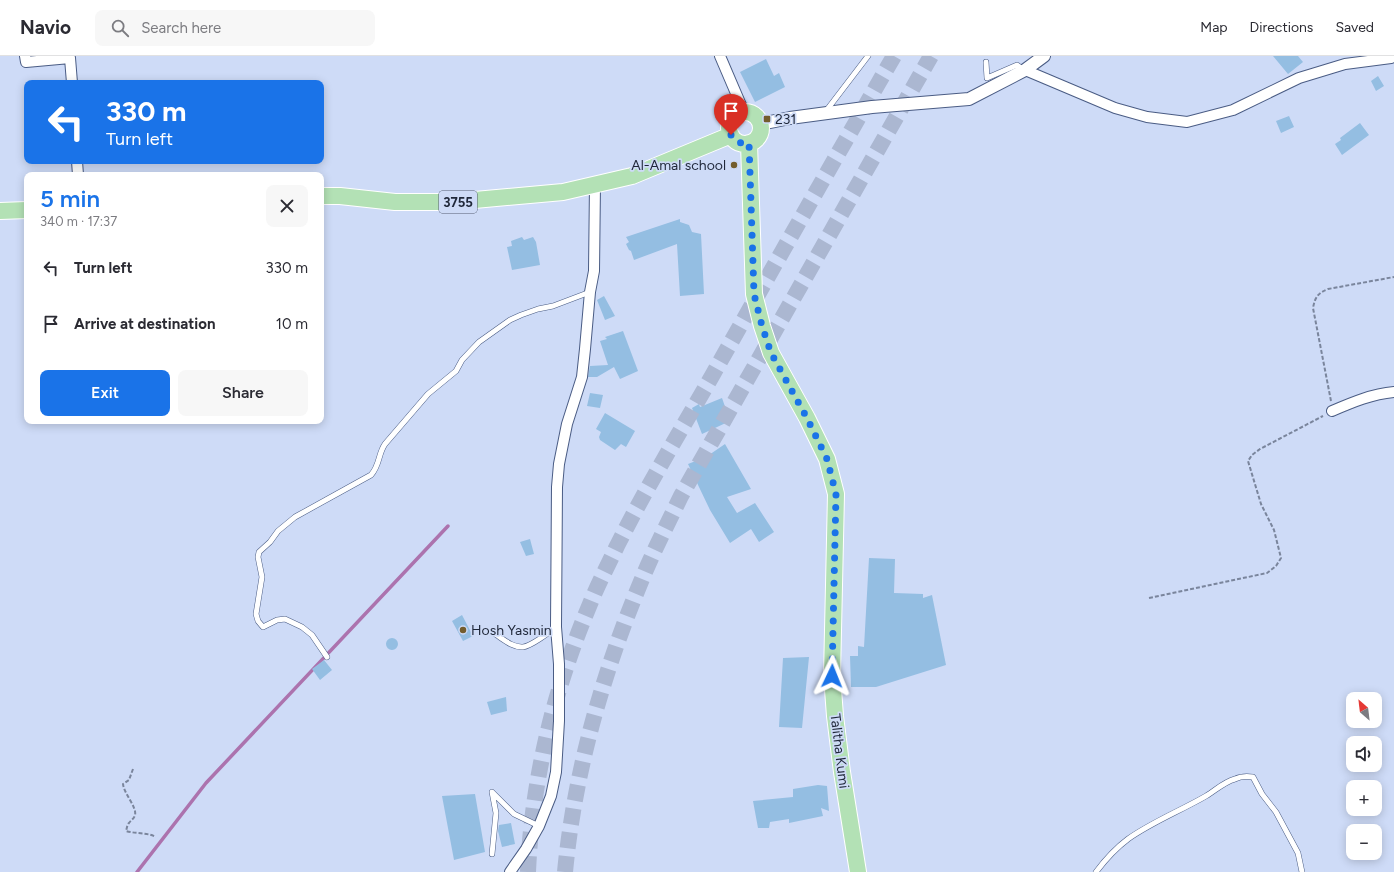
<!DOCTYPE html>
<html lang="en">
<head>
<meta charset="utf-8">
<style>
	:root { --surface:#fff; --page:#f7f7f7; --text:#2b2b33; --muted:#7c7c81; --line:#e1e1e2; --accent:#1a73e8 }
	body { margin:0; font-family:Figtree,sans-serif; background:var(--page); color:var(--text); height:100vh; display:flex; flex-direction:column; font-size:15px; white-space:nowrap }
	* { box-sizing:border-box; margin:0 }
	p { font-size:13px; color:var(--muted) }
	.icon { flex:none; width:22px; height:22px; fill:none; stroke:currentColor; stroke-width:2; stroke-linecap:round; stroke-linejoin:round }
	.map { position:relative; flex:1; overflow:hidden }
	.sheet { position:absolute; left:24px; top:116px; width:300px; height:252px; display:flex; flex-direction:column; background:var(--surface); border-radius:8px; box-shadow:0 2px 10px #0003 }
	.sheet>* { flex:none }
	.hud { position:absolute; left:24px; top:24px; width:300px; height:84px; border-radius:8px; box-shadow:0 2px 10px #0003; background:#1a73e8; color:#fff; overflow:hidden }
	.needle { width:26px; rotate:332deg }
	.fabs { position:absolute; left:1346px; top:636px; display:grid; gap:8px }
	.fabs a { display:grid; place-items:center; width:36px; height:36px; border-radius:8px; background:var(--surface); box-shadow:0 2px 10px #0003; font-size:20px }
	.pin { position:absolute; display:grid; place-items:center; width:34px; height:34px; color:#fff; margin:-41px -17px; border-radius:50% 50% 50% 0; rotate:-45deg; box-shadow:0 0 4px #0007 }
	.pin .icon { rotate:45deg }
	.me { position:absolute; width:44px; margin:-22px; rotate:2deg; stroke-linejoin:round; filter:drop-shadow(0 0 3px #0008) }
	.turn { display:flex; align-items:center; gap:14px; height:84px; padding:0 16px; font-size:18px }
	.turn .icon { width:52px; height:52px; stroke-width:2.5 }
	.turn b { display:block; font-size:28px; line-height:34px }
	.round { display:grid; place-items:center; flex:none; width:42px; height:42px; border-radius:8px; background:var(--page) }
	.summary { display:flex; align-items:center; justify-content:space-between; height:68px; padding:0 16px }
	h1 { font-size:24px; font-weight:600; line-height:30px; color:var(--accent) }
	.primary-button { display:flex; gap:8px; margin-top:auto; padding:8px 16px }
	.primary-button a { flex:1; height:46px; border-radius:8px; background:var(--accent); color:#fff; font-size:16px; font-weight:600; line-height:46px; text-align:center }
	.primary-button a+a { background:var(--page); color:var(--text) }
	ul { padding:0; list-style:none }
	li { display:flex; align-items:center; gap:12px; height:56px; padding:0 16px }
	li div { flex:1 }
	li b { display:block; font-size:15px }
	li em { font-style:normal }
	header { display:flex; align-items:center; gap:24px; box-sizing:border-box; height:56px; padding:0 20px; background:var(--surface); border-bottom:1px solid var(--line) }
	header strong { font-size:19px }
	nav { display:flex; gap:22px; margin-inline-start:auto; font-size:14px }
	.search { width:280px; height:36px; background:var(--page); display:flex; align-items:center; gap:10px; box-sizing:border-box; padding:0 14px; border-radius:8px; color:var(--muted); font-size:15px }
	.map>svg:first-child { display:block }
	.lines { fill:none; stroke-linecap:round; stroke-linejoin:round }
	.stream { stroke:#ac73ae; stroke-width:3.5 }
	.building { fill:#94bee2 }
	.trunk-tunnel { stroke:#abb7d1; stroke-width:16; stroke-dasharray:16 8; stroke-linecap:butt }
	.service-casing { stroke:#4a5c84; stroke-width:6 }
	.minor-casing { stroke:#4a5c84; stroke-width:12 }
	.tertiary-casing { stroke:#4a5c84; stroke-width:14 }
	.primary-casing { stroke:#fff; stroke-width:18 }
	.path { stroke:#7a859c; stroke-width:2; stroke-dasharray:4 2; stroke-linecap:butt }
	.service { stroke:#fff; stroke-width:5 }
	.minor { stroke:#fff; stroke-width:10 }
	.tertiary { stroke:#fff; stroke-width:12 }
	.primary { stroke:#b3e1b5; stroke-width:16 }
	.route { stroke:#1a73e8; stroke-width:7; stroke-dasharray:0 12.6 }
	.poi-dot { fill:#735d2d; stroke:#cedbf7; stroke-width:1.5 }
	.labels { text-anchor:middle; stroke-width:3.5; stroke-linejoin:round; paint-order:stroke }
	.shield { fill:#cedbf7; stroke:#545d72; stroke-width:1 }
	.shield-label { font-size:13px; font-weight:bold; fill:#1f2739 }
	.poi-label { font-size:14px; fill:#1f2739; stroke:#cedbf7; text-anchor:start }
	.street-label { font-size:14px; fill:#1f2739; stroke:#cedbf7 }
</style>
</head>
<body>
<header>
<strong>Navio</strong>
<div class="search"><svg class="icon" aria-label="search" viewBox="0 0 24 24"><circle cx="10" cy="10" r="6"/><path d="M15 15l6 6"/></svg>Search here</div>
<nav><a>Map</a><a>Directions</a><a>Saved</a></nav>
</header>
<div class="map">
<svg width="1394" height="816" viewBox="0 0 1394 816">
	<rect width="100%" height="100%" fill="#cedbf7"/>
	<g class="lines">
		<path class="stream" d="M137 816 206 727 448 470"/>
	</g>
	<path class="building" d="M1273 0H1298L1303 6 1288 18Z
		M766 3 774 20 779 17 785 31 755 46 740 16Z
		M1378 20 1384 30 1376 35 1371 25Z
		M1289 60 1294 71 1281 77 1276 65Z
		M1360 67 1369 79 1342 99 1335 88 1341 84 1340 82Z
		M680 163V166L689 169 692 176 701 178 704 238 680 240 677 188 634 204 631 195 629 194 626 188 629 186 626 181Z
		M522 181 524 184 533 181 536 186 540 209 512 214 507 191 512 190 511 185Z
		M604 240 615 260 605 264 597 244Z
		M623 275 638 315 620 323 614 311 597 321H588L590 310 608 309 600 285 607 283 605 281Z
		M590 337 603 339 600 352 587 350Z
		M722 342 730 365 702 378 692 352 699 348 700 351Z
		M605 357 635 375 626 391 621 388 615 394 600 384 599 381 601 376 596 373Z
		M725 388 751 433 727 441 737 457 755 447 774 476 759 486 751 473 730 487 710 454 688 408 706 401Z
		M530 483 534 498 526 500 520 486Z
		M869 502 895 503 894 537 923 538V542L932 539 946 609 876 631H851L850 600H858V590L864 591Z
		M462 559 473 580 463 585 452 565Z
		M386 588a6 6 0 1 1 12 0a6 6 0 1 1-12 0Z
		M809 601 802 672 779 671 783 602Z
		M324 604 332 614 320 624 312 613Z
		M506 641 507 655 491 659 487 646Z
		M818 729 827 730 829 755 821 752 823 760 789 767V763L770 766 769 772H758L753 745 793 741V733Z
		M475 738 485 796 454 804 442 740Z
		M511 767 515 788 502 791 498 775 499 769Z"/>
	<g class="lines">
		<path class="trunk-tunnel" d="M528 816C532 723 554 633 590 548 598 528 608 509 617 490 646 432 680 376 712 320 772 213 833 106 894 0
			M565 816C575 710 606 606 648 509 658 486 670 463 681 440L931 0"/>
		<defs>
			<path id="service" d="M986 6 987 22 1017 9 1024 14
				M826 55 868 0
				M495 578C503 583 513 592 523 591 531 590 550 576 556 571
				M327 601 312 579 302 571 285 563 277 564 263 571 258 565 256 558 262 521 258 501 259 496 270 486 278 475 295 461 371 419C380 409 378 398 385 388L428 338 456 315 462 304 479 286 510 264 521 259 538 253 553 250 590 236
				M492 798 496 757 492 736 514 758 539 770
				M1096 816C1105 804 1116 792 1128 783 1152 766 1180 755 1206 740 1216 734 1224 726 1235 723 1241 720 1246 720 1253 721L1262 738 1276 756 1298 797 1302 816"/>
			<path id="minor" d="M25 0 26 6 70 2 72 27
				M720 0 744 56
				M1025 14 1115 52 1147 61 1187 66 1233 54 1299 22 1345 8 1391 2 1394 0
				M77 105 78 119
				M1332 355C1353 346 1372 338 1394 336
				M510 816 526 793 539 770 551 740 556 716 559 665V608L556 571 557 431 559 408 567 368 582 321 585 293 590 236 594 215 595 128"/>
			<path id="tertiary" d="M760 68 790 62 872 51 969 43 1025 14 1044 0"/>
			<path id="primary" d="M729 72a16 16 0 1 1 32 0a16 16 0 1 1-32 0Z
				M749 87 754 238 762 270 771 297 807 362 827 403 836 438 832 620 835 660 842 716 858 816
				M321 140H340L395 146H453L563 136 632 120 731 79
				M0 155 27 154"/>
		</defs>
		<use href="#service" class="service-casing"/>
		<use href="#minor" class="minor-casing"/>
		<use href="#tertiary" class="tertiary-casing"/>
		<use href="#primary" class="primary-casing"/>
		<path class="path" d="M1331 345 1313 252C1315 241 1318 237 1328 233L1394 221
			M1149 542 1267 517 1276 510 1281 502 1274 474 1261 448 1248 405 1252 399 1260 393 1323 360
			M133 713 129 724 123 728C124 738 137 751 135 759 134 763 131 764 129 767 127 769 127 772 126 775 136 778 146 776 156 781"/>
		<use href="#service" class="service"/>
		<use href="#minor" class="minor"/>
		<use href="#tertiary" class="tertiary"/>
		<use href="#primary" class="primary"/>
	</g>
	<g class="lines">
		<path class="route" d="M731 79C735 86 741 88 749 87L754 238 762 270 771 297 807 362 827 403 836 438 832 620"/>
	</g>
	<g class="poi-dot">
		<rect x="763" y="59" width="8" height="8" rx="2"/>
		<circle cx="734" cy="109" r="4"/>
		<circle cx="463" cy="574" r="4"/>
	</g>
	<g class="labels">
		<rect class="shield" x="439" y="135" width="38" height="22" rx="3"/>
		<g class="shield-label">
			<text x="458" y="151">3755</text>
		</g>
		<g class="poi-label">
			<text x="775" y="68">231</text>
			<text x="726" y="114" text-anchor="end">Al-Amal school</text>
			<text x="471" y="579">Hosh Yasmin</text>
		</g>
		<g class="street-label">
			<text transform="translate(840 695) rotate(83)" y="5">Talitha Kumi</text>
		</g>
	</g>
</svg>
<div class="fabs">
<a><svg class="needle" viewBox="-14 -14 28 28"><path d="M0-13l5 13h-10z" fill="#e53935"/><path d="M0 13l5-13h-10z" fill="#7c7c81"/></svg></a>
<a><svg class="icon" aria-label="sound" viewBox="0 0 24 24"><path d="M4 9h4l5-4v14l-5-4H4zM17 9q2 3 0 6"/></svg></a>
<a>+</a>
<a>−</a>
</div>
<div class="pin" style="left:731px;top:79px;background:#d93025"><svg class="icon" aria-label="arrive" viewBox="0 0 24 24"><path d="M6 21V4h12l-3 4 3 4H6"/></svg></div>
<svg class="me" style="left:832px;top:620px" viewBox="-20 -20 40 40"><path d="M0-17L14 15 0 8-14 15z" fill="#1a73e8" stroke="#fff" stroke-width="4"/></svg>
<div class="hud">
<div class="turn"><svg class="icon" aria-label="left" viewBox="0 0 24 24"><path d="M17 20v-9H6M10 6l-5 5 5 5"/></svg><div><b>330 m</b>Turn left</div></div>
</div>
<section class="sheet">
<div class="summary"><div><h1>5 min</h1><p>340 m · 17:37</p></div><a class="round"><svg class="icon" aria-label="close" viewBox="0 0 24 24"><path d="M6 6l12 12M18 6L6 18"/></svg></a></div>
<ul>
<li><svg class="icon" aria-label="left" viewBox="0 0 24 24"><path d="M17 20v-9H6M10 6l-5 5 5 5"/></svg><div><b>Turn left</b></div><em>330 m</em></li>
<li><svg class="icon" aria-label="arrive" viewBox="0 0 24 24"><path d="M6 21V4h12l-3 4 3 4H6"/></svg><div><b>Arrive at destination</b></div><em>10 m</em></li>
</ul>
<div class="primary-button"><a>Exit</a><a>Share</a></div>
</section>
</div>
</body>
</html>
